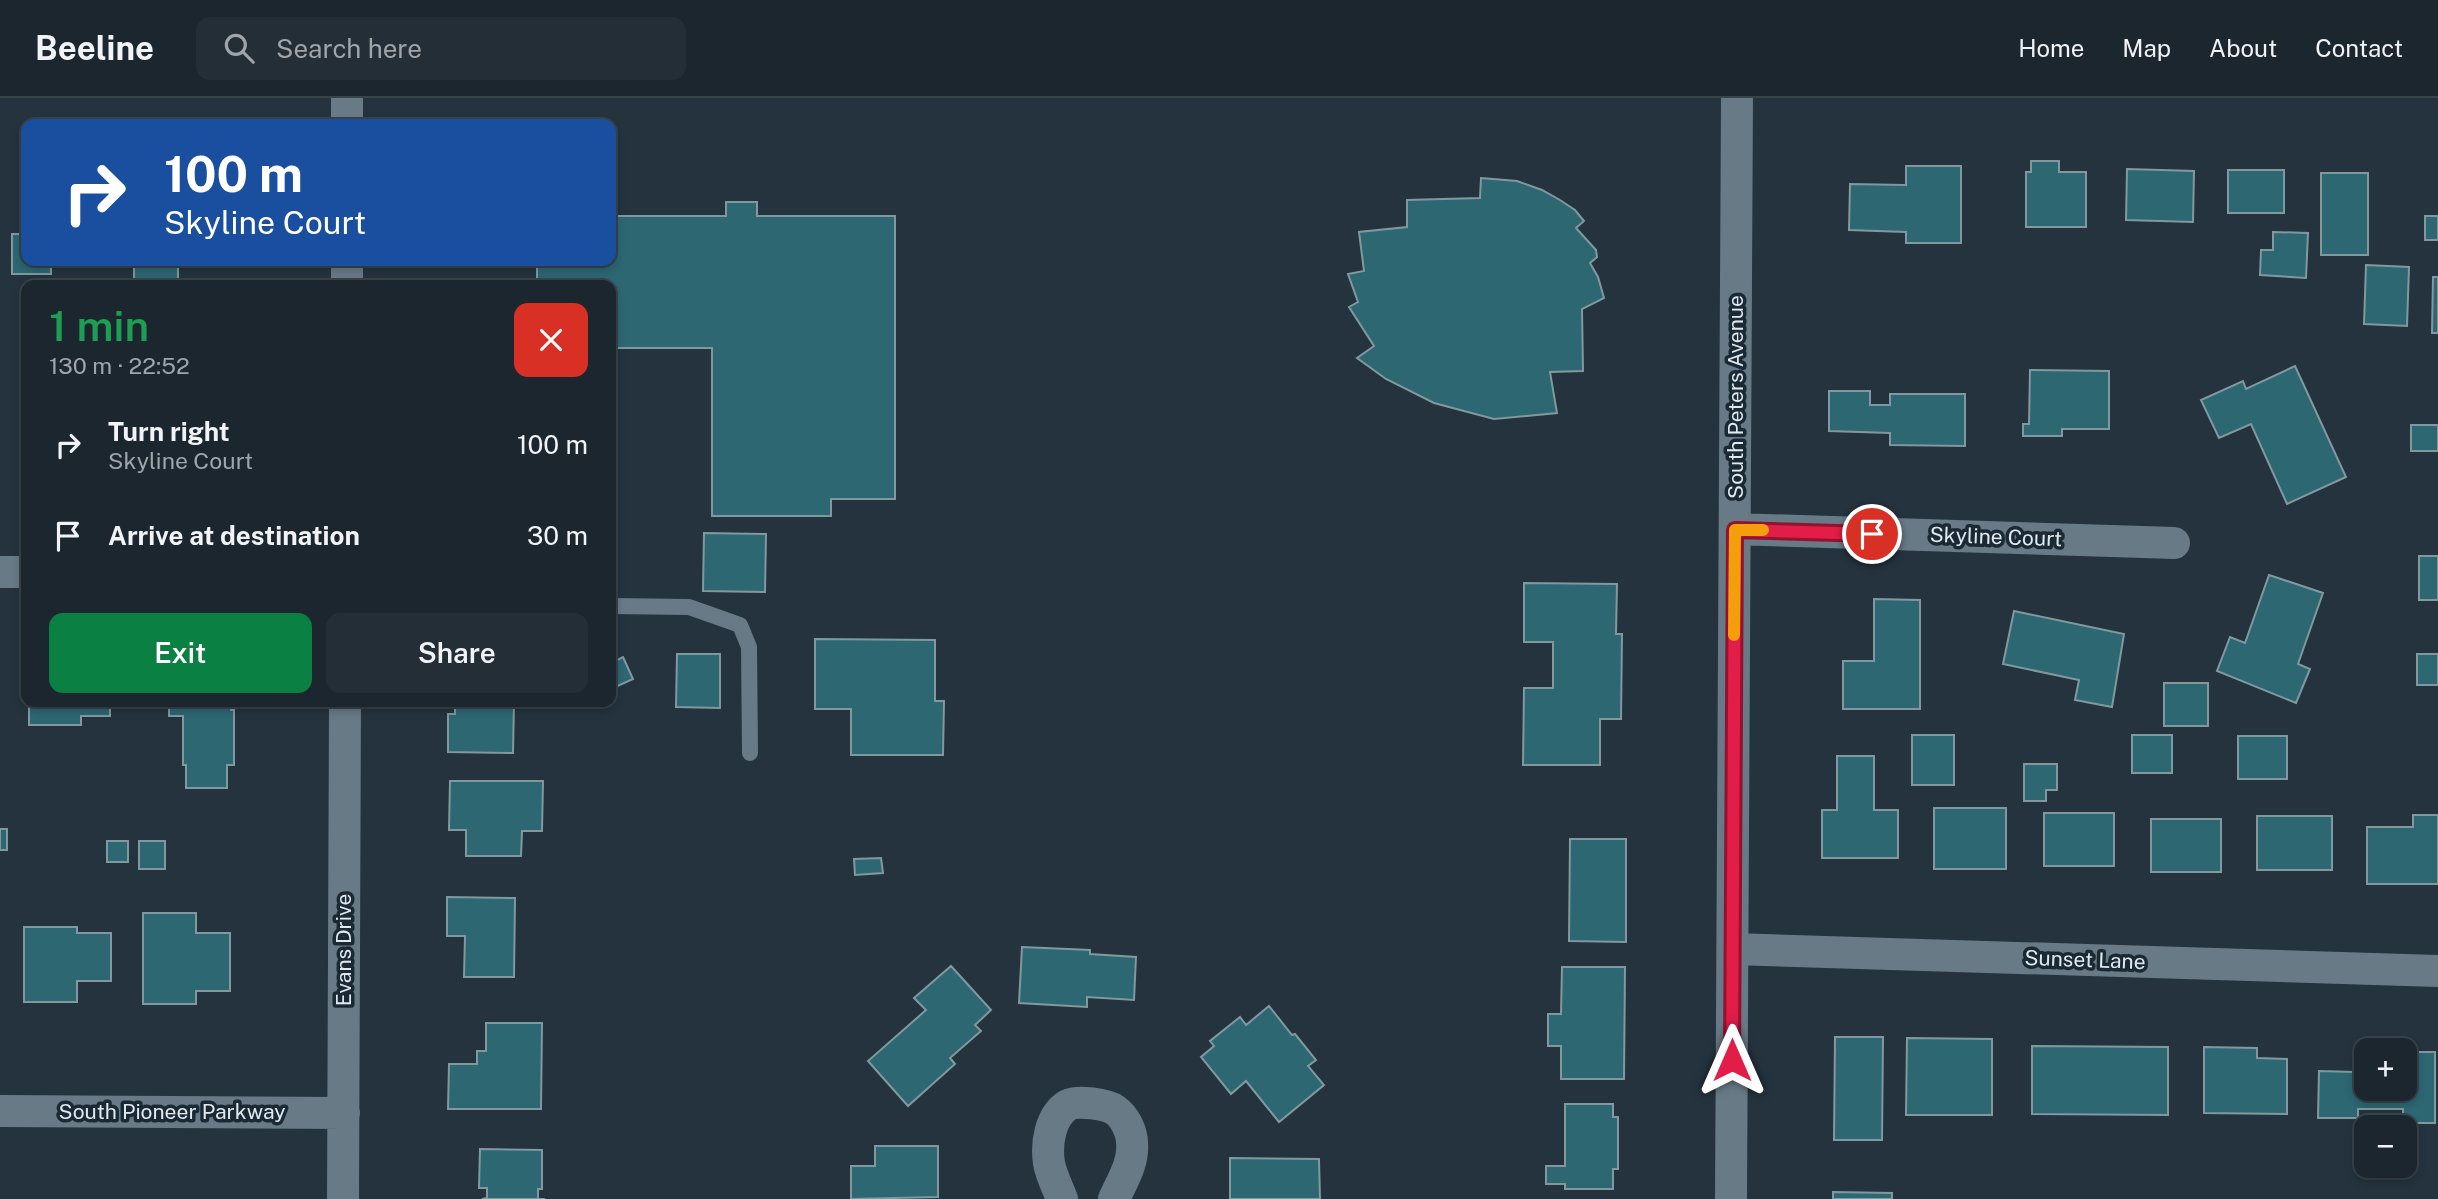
<!DOCTYPE html>
<html lang="en">
<head>
<meta charset="utf-8">
<style>
	:root { --surface:#1b262e; --page:#242e36; --text:#f1f3f6; --muted:#a0a5aa; --line:#39434a; --accent:#0b8043 }
	body { margin:0; font-family:"Public Sans",sans-serif; background:var(--page); color:var(--text); height:100vh; display:flex; flex-direction:column; font-size:26px; white-space:nowrap }
	* { box-sizing:border-box; margin:0 }
	p { font-size:23px; color:var(--muted) }
	.icon { flex:none; width:38px; height:38px; fill:none; stroke:currentColor; stroke-width:2; stroke-linecap:round; stroke-linejoin:round }
	.map { position:relative; flex:1; overflow:hidden }
	.side { position:absolute; left:21px; top:182px; width:595px; height:427px; display:flex; flex-direction:column; background:var(--surface); border-radius:14px; box-shadow:0 4px 10px #0003,0 0 0 2px var(--line) }
	.side>* { flex:none }
	.banner { position:absolute; left:21px; top:21px; width:595px; height:147px; border-radius:14px; box-shadow:0 4px 10px #0003,0 0 0 2px var(--line); background:#1a4fa0; color:#fff; overflow:hidden }
	.fabs { position:absolute; left:2354px; top:940px; display:grid; gap:14px }
	.fabs a { display:grid; place-items:center; width:63px; height:63px; border-radius:14px; background:var(--surface); box-shadow:0 4px 10px #0003,0 0 0 2px var(--line); font-size:35px }
	.pin { position:absolute; display:grid; place-items:center; width:60px; height:60px; color:#fff; margin:-30px; border:4px solid #fff; border-radius:50%; box-shadow:0 2px 7px #0007 }
	.me { position:absolute; width:77px; margin:-38px; rotate:0deg; stroke-linejoin:round; filter:drop-shadow(0 0 5px #0008) }
	.turn { display:flex; align-items:center; gap:24px; height:147px; padding:0 28px; font-size:32px }
	.turn .icon { width:91px; height:91px; stroke-width:2.5 }
	.turn b { display:block; font-size:49px; line-height:60px }
	.round { display:grid; place-items:center; flex:none; width:74px; height:74px; border-radius:14px; background:var(--page) }
	.head { display:flex; align-items:center; justify-content:space-between; height:119px; padding:0 28px }
	h1 { font-size:42px; font-weight:600; line-height:52px; color:#1e9e55 }
	.button { display:flex; gap:14px; margin-top:auto; padding:14px 28px }
	.button a { flex:1; height:80px; border-radius:14px; background:var(--accent); color:#fff; font-size:28px; font-weight:600; line-height:80px; text-align:center }
	.button a+a { background:var(--page); color:var(--text) }
	ul { padding:0; list-style:none }
	li { display:flex; align-items:center; gap:21px; height:91px; padding:0 28px }
	li div { flex:1 }
	li b { display:block; font-size:26px }
	li em { font-style:normal }
	header { display:flex; align-items:center; gap:42px; box-sizing:border-box; height:98px; padding:0 35px; background:var(--surface); border-bottom:2px solid var(--line) }
	header strong { font-size:33px }
	nav { display:flex; gap:38px; margin-inline-start:auto; font-size:24px }
	.search { width:490px; height:63px; background:var(--page); display:flex; align-items:center; gap:18px; box-sizing:border-box; padding:0 24px; border-radius:14px; color:var(--muted); font-size:26px }
	.map>svg:first-child { display:block }
	.building { fill:#2c6772; stroke:#81999e; stroke-width:2 }
	.lines { fill:none; stroke-linecap:round; stroke-linejoin:round }
	.lane { stroke:#687a86; stroke-width:16 }
	.street { stroke:#687a86; stroke-width:32 }
	.route-casing { stroke:#92132f; stroke-width:18 }
	.route { stroke:#e11d48; stroke-width:12 }
	.slow { stroke:#f59e0b; stroke-width:12 }
	.labels { text-anchor:middle; stroke-width:7; stroke-linejoin:round; paint-order:stroke }
	.street-label { font-size:21px; fill:#dfe9f0; stroke:#1a2933 }
</style>
</head>
<body>
<header>
<strong>Beeline</strong>
<div class="search"><svg class="icon" aria-label="search" viewBox="0 0 24 24"><circle cx="10" cy="10" r="6"/><path d="M15 15l6 6"/></svg>Search here</div>
<nav><a>Home</a><a>Map</a><a>About</a><a>Contact</a></nav>
</header>
<div class="map">
<svg width="2438" height="1101" viewBox="0 0 2438 1101">
	<rect width="100%" height="100%" fill="#24333e"/>
	<path class="building" d="M2031 63H2059V74H2086V129H2026V74H2031Z
		M1906 68H1961V145H1906V134L1849 132 1850 86 1906 87Z
		M2127 71 2194 73 2193 124 2126 122Z
		M2228 72H2284V115H2228Z
		M2321 75H2368V157H2321Z
		M1481 80 1517 83 1542 92 1560 102 1575 112 1584 123 1576 130 1596 152 1597 159 1590 165 1598 179 1604 200 1582 211 1583 273 1550 274 1557 315 1494 321 1434 305 1386 281 1357 260 1374 248 1349 209 1358 204 1348 176 1364 173 1359 134 1407 129V102L1480 100Z
		M726 104H757V118H895V401H831V418H712V250H611V187H537V163H611V118H726Z
		M2425 118H2438V142H2425Z
		M2273 134 2308 135 2306 180 2260 177 2261 152H2273Z
		M12 136H26V163H51V176H12Z
		M134 163H178V187H134Z
		M2366 167 2409 169 2407 228 2364 226Z
		M2433 179H2438V235H2432Z
		M2295 268 2346 379 2287 406 2251 326 2219 340 2201 302 2243 283 2246 291Z
		M2030 272 2109 273V331H2062V338H2023V326H2029Z
		M1829 293H1870V307H1890V296H1965V348L1890 347V335L1829 333Z
		M22 324H26V364H22Z
		M2411 327H2438V353H2411Z
		M704 435 766 436 765 494 703 493Z
		M2419 458H2438V502H2419Z
		M2269 477 2323 495 2298 566 2310 571 2296 605 2217 573 2230 539 2245 545Z
		M1524 485 1617 486 1616 536H1622L1621 621H1600V667H1523L1524 590H1553V544H1524Z
		M1874 501 1920 502V611H1843V563H1874Z
		M2014 513 2124 536 2112 609 2075 602 2079 582 2003 566Z
		M815 541 935 542V603H944L943 657H851V611H815Z
		M677 556H720V610L676 609Z
		M2417 556H2438V587H2417Z
		M623 559 633 581 611 591V565Z
		M2164 585H2208V628H2164Z
		M29 604H110V618H81V627H29Z
		M169 604H231V612H234V667H227V690H186V667H183V618H169Z
		M455 604H514L513 655 448 654V616H455Z
		M1912 637H1954V687H1912Z
		M2132 637H2172V675H2132Z
		M2238 638H2287V681H2238Z
		M1837 658H1874V712H1898V760H1822V712H1837Z
		M2024 666H2057V692H2046V703H2024Z
		M450 683H543L542 733H522L521 758H466V732H449Z
		M1934 710H2006V771H1934Z
		M2044 715H2114V768H2044Z
		M2413 717H2438V786H2367V729H2413Z
		M2257 718H2332V772H2257Z
		M2151 721H2221V774H2151Z
		M0 731H7V752H0Z
		M1570 741H1626V844L1569 843Z
		M107 743H128V764H107Z
		M139 743H165V771H139Z
		M881 760 883 775 855 777 854 761Z
		M447 799 515 800 514 879H464L465 838H447Z
		M143 815H196V835H230V893H196V906H143Z
		M24 829H77V835H111V883H77V904H24Z
		M1022 849 1090 852V856L1136 859 1134 902 1087 899V909L1019 905Z
		M951 868 991 912 975 927 981 933 950 960 955 966 908 1008 868 963 926 912 914 900Z
		M1562 869H1625L1624 981H1561V948H1548V916H1561Z
		M1269 908 1292 937 1295 936 1316 962 1308 968 1324 987 1279 1024 1246 983 1231 996 1201 959 1214 948 1210 943 1240 919 1246 927Z
		M486 925H542L541 1011H448L449 966H477V953H486Z
		M1835 939H1883L1882 1042H1834Z
		M1907 940 1992 941V1017H1906Z
		M2032 948 2168 949V1017L2032 1016Z
		M2204 949 2257 950V960L2287 961V1016L2204 1015Z
		M2355 954H2366V990H2404V954H2435V1025H2403V1011H2358V1020H2318L2319 973 2355 974Z
		M1565 1006H1613V1019H1618V1071H1613V1091H1565V1086H1546V1068H1565Z
		M875 1048H938V1099L851 1101V1068H875Z
		M480 1051 542 1052V1091H538V1101H545H482L487 1100V1090H479Z
		M1230 1060 1319 1061 1320 1101H1230Z
		M1833 1094 1892 1095V1101H1833Z"/>
	<g class="lines">
		<path class="lane" d="M611 508 689 509 740 527 749 549 750 655"/>
		<path class="street" d="M347 26V0
			M347 187V163
			M1735 431 2174 445
			M0 474H26
			M1733 851 2438 873
			M0 1013 344 1015
			M343 1101 345 604
			M1062 1101C1058 1090 1051 1077 1049 1065 1046 1046 1050 1018 1068 1007 1078 1002 1106 1006 1115 1012 1125 1019 1132 1034 1132 1045 1134 1065 1122 1083 1114 1101
			M1731 1101 1737 0"/>
	</g>
	<g class="lines">
		<defs>
			<path id="route" d="M1732 962 1735 432 1872 436"/>
		</defs>
		<use href="#route" class="route-casing"/>
		<use href="#route" class="route"/>
		<path class="slow" d="M1734 537 1735 432H1763"/>
	</g>
	<g class="labels">
		<g class="street-label">
			<text transform="translate(1736 299) rotate(-90)" y="7">South Peters Avenue</text>
			<text transform="translate(1996 439) rotate(2)" y="7">Skyline Court</text>
			<text transform="translate(344 852) rotate(-90)" y="7">Evans Drive</text>
			<text transform="translate(2085 862) rotate(2)" y="7">Sunset Lane</text>
			<text x="172" y="1021">South Pioneer Parkway</text>
		</g>
	</g>
</svg>
<div class="fabs">
<a>+</a>
<a>−</a>
</div>
<div class="pin" style="left:1872px;top:436px;background:#d93025"><svg class="icon" aria-label="arrive" viewBox="0 0 24 24"><path d="M6 21V4h12l-3 4 3 4H6"/></svg></div>
<svg class="me" style="left:1732px;top:962px" viewBox="-20 -20 40 40"><path d="M0-17L14 15 0 8-14 15z" fill="#e11d48" stroke="#fff" stroke-width="4"/></svg>
<div class="banner">
<div class="turn"><svg class="icon" aria-label="right" viewBox="0 0 24 24"><path d="M7 20v-9h11M14 6l5 5-5 5"/></svg><div><b>100 m</b>Skyline Court</div></div>
</div>
<section class="side">
<div class="head"><div><h1>1 min</h1><p>130 m · 22:52</p></div><a class="round" style="background:#d93025;color:#fff"><svg class="icon" aria-label="close" viewBox="0 0 24 24"><path d="M6 6l12 12M18 6L6 18"/></svg></a></div>
<ul>
<li><svg class="icon" aria-label="right" viewBox="0 0 24 24"><path d="M7 20v-9h11M14 6l5 5-5 5"/></svg><div><b>Turn right</b><p>Skyline Court</p></div><em>100 m</em></li>
<li><svg class="icon" aria-label="arrive" viewBox="0 0 24 24"><path d="M6 21V4h12l-3 4 3 4H6"/></svg><div><b>Arrive at destination</b></div><em>30 m</em></li>
</ul>
<div class="button"><a>Exit</a><a>Share</a></div>
</section>
</div>
</body>
</html>
